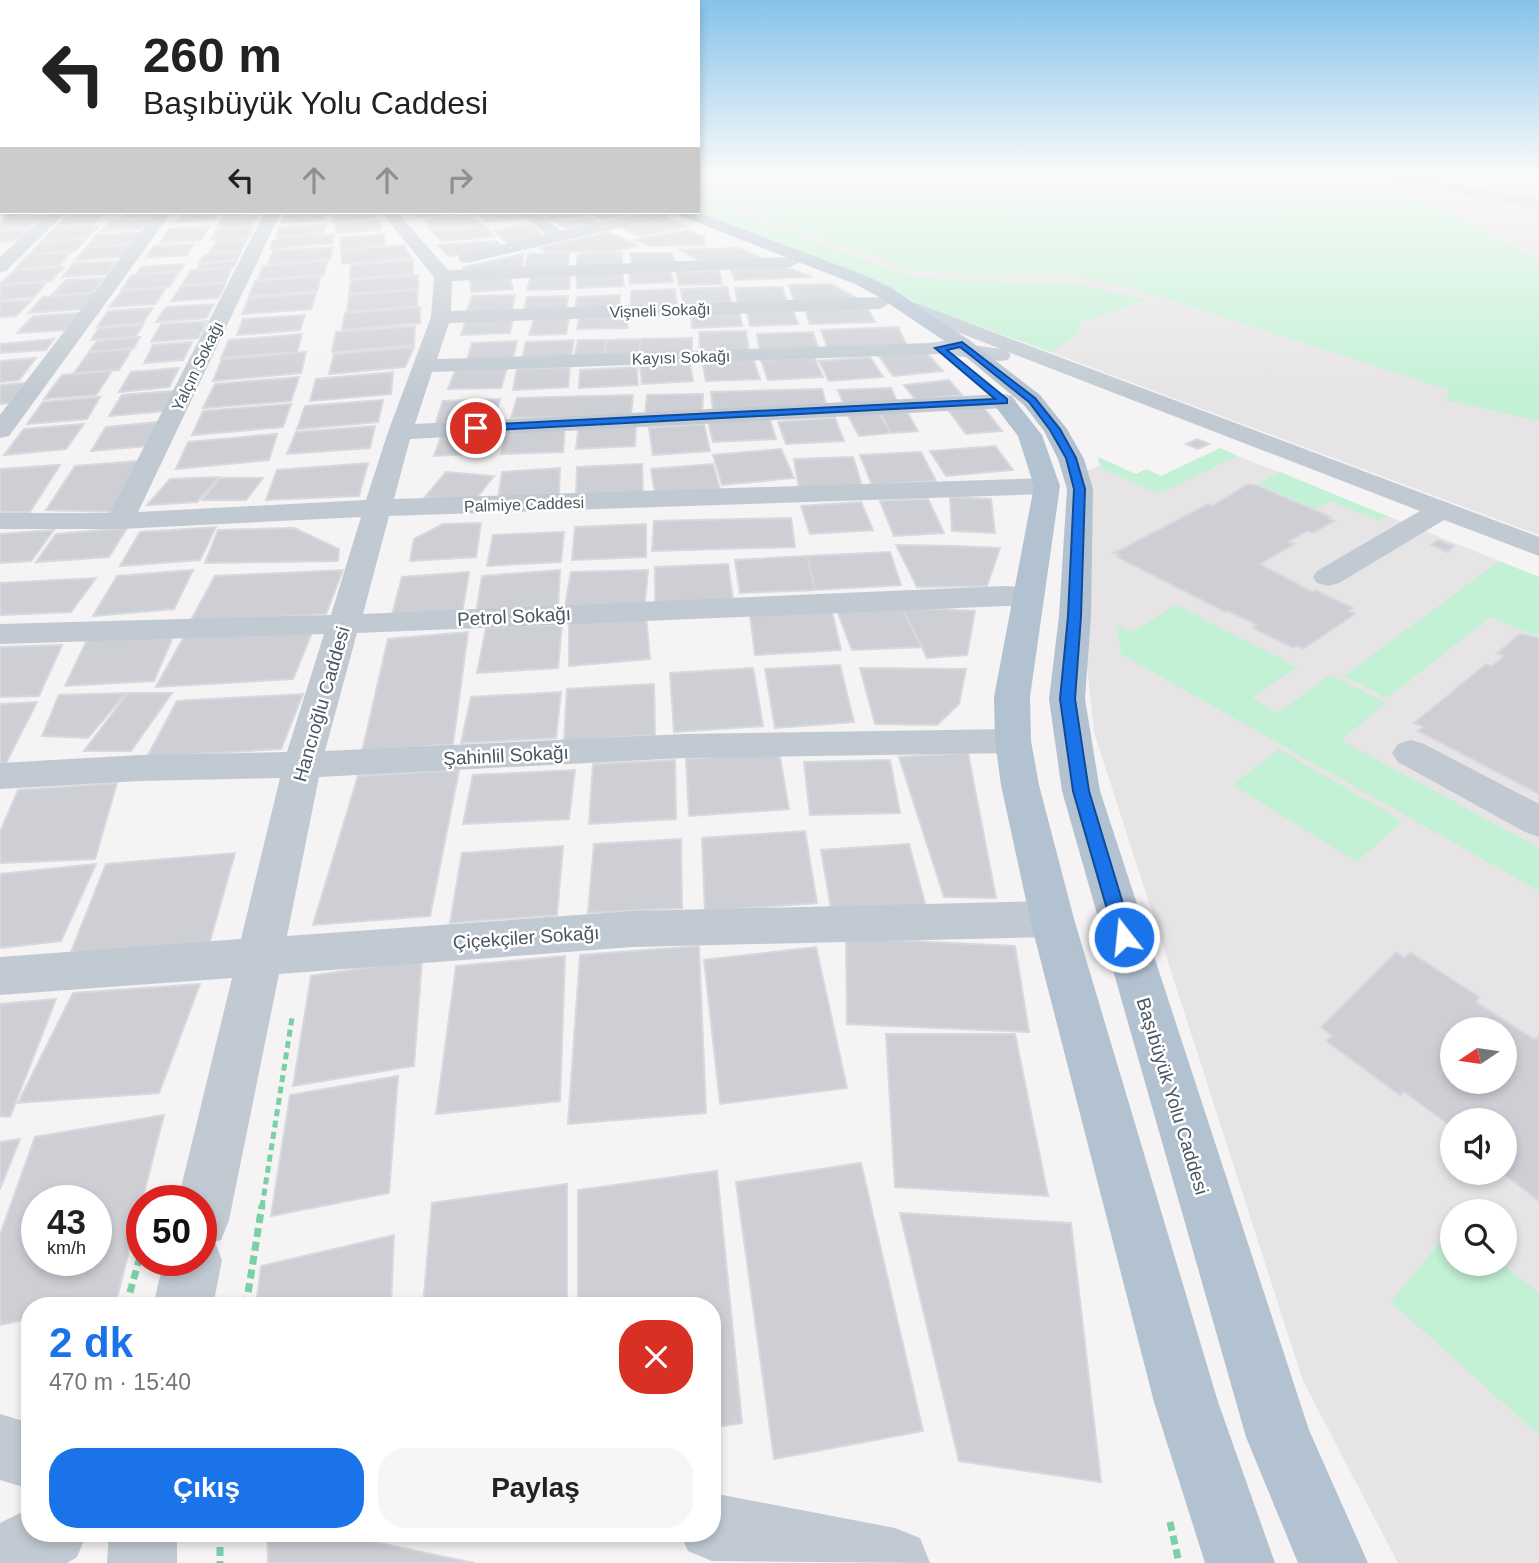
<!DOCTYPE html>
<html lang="tr">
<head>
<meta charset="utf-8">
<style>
	:root { --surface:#fff; --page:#f6f6f6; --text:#222; --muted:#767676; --accent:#1a73e8 }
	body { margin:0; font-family:Helvetica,sans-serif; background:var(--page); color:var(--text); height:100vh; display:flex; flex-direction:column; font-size:26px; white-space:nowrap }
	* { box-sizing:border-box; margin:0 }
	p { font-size:23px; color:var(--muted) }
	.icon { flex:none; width:38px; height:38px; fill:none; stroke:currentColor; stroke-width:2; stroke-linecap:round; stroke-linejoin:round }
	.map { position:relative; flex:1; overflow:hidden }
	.panel { position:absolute; left:21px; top:1297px; width:700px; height:245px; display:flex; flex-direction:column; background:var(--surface); border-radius:28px; box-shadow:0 4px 10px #0003 }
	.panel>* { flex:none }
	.hud { position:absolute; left:0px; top:0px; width:700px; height:214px; box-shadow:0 4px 10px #0003; background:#fff; color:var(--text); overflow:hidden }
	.needle { width:46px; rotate:257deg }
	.tools { position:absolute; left:1440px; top:1017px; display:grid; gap:14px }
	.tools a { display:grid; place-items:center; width:77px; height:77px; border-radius:50%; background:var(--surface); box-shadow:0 4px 10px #0003; font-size:35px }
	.speed { position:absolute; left:21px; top:1185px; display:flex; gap:14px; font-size:35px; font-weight:700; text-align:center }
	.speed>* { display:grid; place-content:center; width:91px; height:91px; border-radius:50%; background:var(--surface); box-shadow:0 4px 10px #0003; line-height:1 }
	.speed small { font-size:18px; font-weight:400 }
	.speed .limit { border:10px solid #d22; background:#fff; color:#111 }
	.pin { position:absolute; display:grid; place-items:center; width:60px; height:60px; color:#fff; margin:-30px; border:4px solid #fff; border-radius:50%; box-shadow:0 2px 7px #0007 }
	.me { position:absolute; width:77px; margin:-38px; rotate:344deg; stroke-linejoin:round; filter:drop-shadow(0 0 5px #0008) }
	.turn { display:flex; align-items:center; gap:24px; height:147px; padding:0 28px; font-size:32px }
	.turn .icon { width:91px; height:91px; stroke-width:2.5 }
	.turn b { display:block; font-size:49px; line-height:60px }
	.lanes { display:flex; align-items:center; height:66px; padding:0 28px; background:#0003; justify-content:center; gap:35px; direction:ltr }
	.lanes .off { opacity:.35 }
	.round { display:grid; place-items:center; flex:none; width:74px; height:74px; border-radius:28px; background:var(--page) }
	.summary { display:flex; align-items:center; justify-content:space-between; height:119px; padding:0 28px }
	h1 { font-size:42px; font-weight:800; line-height:52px; color:var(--accent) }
	.action { display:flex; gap:14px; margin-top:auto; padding:14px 28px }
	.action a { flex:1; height:80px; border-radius:28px; background:var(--accent); color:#fff; font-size:28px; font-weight:800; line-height:80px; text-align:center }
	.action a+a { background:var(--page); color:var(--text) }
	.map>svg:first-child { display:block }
	.education { fill:#e6e4e5; fill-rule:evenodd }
	.green { fill:#c3f1d5 }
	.building { fill:#cdcfd5; stroke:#d7d9de; stroke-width:2; fill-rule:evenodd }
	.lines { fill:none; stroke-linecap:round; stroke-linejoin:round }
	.path-far1 { stroke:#7ad0a6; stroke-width:5; stroke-dasharray:7 4.5; stroke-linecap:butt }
	.path { stroke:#7ad0a6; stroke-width:7; stroke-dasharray:9 5; stroke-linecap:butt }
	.minor { fill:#c1cad2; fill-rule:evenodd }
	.major { fill:#b3c2d1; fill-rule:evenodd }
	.route { fill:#1a73e8; stroke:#114b97; stroke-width:2 }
	.labels { text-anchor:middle; stroke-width:5; stroke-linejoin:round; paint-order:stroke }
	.far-street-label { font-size:16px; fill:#4a5661; stroke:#fff }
	.street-label { font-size:19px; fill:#4a5661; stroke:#fff }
</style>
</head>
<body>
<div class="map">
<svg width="1539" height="1563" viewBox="0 0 1539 1563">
	<rect width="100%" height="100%" fill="#f5f3f3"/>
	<path class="education" d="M698 175H1539V535L991 330 924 307 867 276 698 212Z
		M1238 456 1539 577V1563H1398L1303 1381 1094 732 1083 626 1087 471 1100 465 1159 494ZM1452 1029H1505V1082H1452ZM1452 1120H1505V1172H1452ZM1452 1211H1505V1264H1452Z"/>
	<path class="green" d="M748 175H1300L1350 182 1420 198 1539 260V421L1446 400 1450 390 1141 291 1072 274 970 275 915 270 773 221 698 189V184Z
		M698 197 909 277 1084 285 1147 300 1080 322 1077 335 1051 352 924 307 867 276 697 212Z
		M1220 448 1238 456 1159 494 1100 467 1098 457 1136 474 1146 469 1161 476Z
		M1280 472 1387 516 1379 521 1331 501 1317 509 1258 484Z
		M1499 561 1539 577V632L1535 636 1491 617 1387 698 1344 676Z
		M1176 605 1297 667 1252 698 1278 713 1330 675 1386 703 1341 740 1539 848V891L1121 654 1116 624 1181 659 1132 632Z
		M1279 749 1402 821 1357 862 1233 785Z
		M1452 1227V1264H1502L1539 1293V1435L1391 1302Z"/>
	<path class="building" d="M10 212H46L5 216Z
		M127 212H156L150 218 120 220Z
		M183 212H219L215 219 177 222Z
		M226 212H264L223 216Z
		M326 212 324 220 281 223 285 213Z
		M334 212H374V219L332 222Z
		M416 212H472L418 217Z
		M476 212H521L528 218 487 222Z
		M539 212H578L584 218 548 221Z
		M588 212H627L630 214 604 221Z
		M104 213 94 224 58 226 69 215Z
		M471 215 483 225 430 229 424 219Z
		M43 216 30 227 0 229V222L5 218Z
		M257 216 251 226 217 228 223 217Z
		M663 216 687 226 640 236 616 226Z
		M150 218 141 229 101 231 112 220Z
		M591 218 598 223 568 230 554 221Z
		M380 220 381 230 336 233V224Z
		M325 225 323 233 276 237 279 228Z
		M533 225 544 237 510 246 493 230Z
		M99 226 88 237 42 240 54 228Z
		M485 226 494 237 441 241 432 231Z
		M209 227 201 240 160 243 169 229Z
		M254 227 248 238 210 240 217 229Z
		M28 230 15 241 0 242V231Z
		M686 230 704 237V245L651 246 633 240Z
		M143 232 134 244 87 247 97 235Z
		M608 232 638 246 615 251 547 252 540 248Z
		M334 234 333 243 270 249 273 241 283 237Z
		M384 234 385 245 341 249 340 238Z
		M86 239 75 251 29 254 41 242Z
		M247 239 241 251 209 253 216 241Z
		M497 241 501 246 449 257 438 245Z
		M194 244 187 255 146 258 154 246Z
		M132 245 122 257 75 260 87 247Z
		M404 245 411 258 342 264 341 250Z
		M333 247 330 259 268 264 273 251Z
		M739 248 764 259 702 262 680 250Z
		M70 253 59 266 15 269 28 255Z
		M240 253 237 260 200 262 204 255Z
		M569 253 568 267 525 268 528 254Z
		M622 253V266L576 268 578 254Z
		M630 253H672L675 263 632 265Z
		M523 254 522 269 463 271V267Z
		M413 260V274L350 279 351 265Z
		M117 261 107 274 62 277 74 263Z
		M237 261 234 267 196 270 199 264Z
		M327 261 324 275 258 280 263 266Z
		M184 264 180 271 136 274 141 267Z
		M781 265 812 277 735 280 729 267Z
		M64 267 51 281 0 284 15 270Z
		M232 267 226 282 182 285 191 270Z
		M670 269 673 282 630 284 629 271Z
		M719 271 722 284 679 285 676 272Z
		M179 272 169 287 121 290 132 275Z
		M622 272 624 286 577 288 576 275Z
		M571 273 569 289 527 290 531 275Z
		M418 275V289L349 294 351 280Z
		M321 276 317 291 249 296 255 281Z
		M510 276 513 289 471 292 470 279Z
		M104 278 92 293 52 295 66 280Z
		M47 282 34 297 0 300V285Z
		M226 283 218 298 171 301 181 286Z
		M830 284 859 299 794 301 789 285Z
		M727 287 731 302 683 304 681 289Z
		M782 287 787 302 738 304 735 288Z
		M166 288 155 304 109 307 122 291Z
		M675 289 677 305 631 306V291Z
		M417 290V306L347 312 349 295Z
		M95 293 82 309 28 313 43 297Z
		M316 293 311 309 242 314 249 298Z
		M515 295 512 310 467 311 472 296Z
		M620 295V310L575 311 577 297Z
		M568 296 566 309 524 311 527 297Z
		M32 300 16 316 0 317V302Z
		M214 304 206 318 156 322 166 307Z
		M866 305 875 322 810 324 804 307Z
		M420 307V323L342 330 345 313Z
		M153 308 143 323 97 327 108 311Z
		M739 310 742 326 692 328 691 312Z
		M793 310 798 324 750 326 747 312Z
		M80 313 66 330 17 333 33 316Z
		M305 315 300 330 237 335 243 319Z
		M626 317 628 328 577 329 579 318Z
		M513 318 510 333 461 335 466 319Z
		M569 318 566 334 529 335 534 319Z
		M207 321 198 338 151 342 161 324Z
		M143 325 136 336 91 340 99 328Z
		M415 326 414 345 332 352 336 332Z
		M898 327 907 346 828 349 821 330Z
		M746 331 749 352 700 353 699 332Z
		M813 332 819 351 760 353 757 334Z
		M302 334 297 352 221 358 229 340Z
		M140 337 134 348 89 352 97 341Z
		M692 338V355L638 356 641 339Z
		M54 339 46 350 0 353V344Z
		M641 339 638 356H603L607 340Z
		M574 340 571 357 522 359 526 342Z
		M578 340H607L603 356 574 357Z
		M517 341 513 359 467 360 472 343Z
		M192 342 183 360 144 363 153 345Z
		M414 347 405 367 329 374 334 354Z
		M132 349 119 370 74 373 89 352Z
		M306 352 301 373 213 381 222 359Z
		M926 352 943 371 893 376 878 355Z
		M814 357 823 377 768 380 761 360Z
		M870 357 883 377 829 381 819 361Z
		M36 358 19 380 0 382V361Z
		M753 359 760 379 706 381 702 361Z
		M690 364 693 381 642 384 640 366Z
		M570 367 568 387 513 390 517 369Z
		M637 367 638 385 579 388 580 370Z
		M179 368 169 387 119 392 131 372Z
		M507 368 501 388 448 389 456 369Z
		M112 371 96 395 44 399 62 375Z
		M393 372 391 394 310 401 316 379Z
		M299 377 291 401 203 408 215 384Z
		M949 380 962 395 915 399 904 385Z
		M25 383 9 403 0 404V385Z
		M891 388 899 406 845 408 838 390Z
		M822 389 827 408 713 411 711 392Z
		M174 391 164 411 109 416 122 395Z
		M703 394 702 413 645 414 647 395Z
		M633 395 631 415 511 418 517 398Z
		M100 397 87 419 27 424 43 402Z
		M500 399 494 422 435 425 443 401Z
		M383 400 378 422 297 429 305 406Z
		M291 404 283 427 192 435 203 411Z
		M984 408 1002 431 966 434 949 411Z
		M906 410 918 431 891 433 880 412Z
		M878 412 891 433 859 436 847 414Z
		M768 413 776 439 713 442 707 417Z
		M835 418 844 441 786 444 778 422Z
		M159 422 147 446 91 451 106 427Z
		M636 422 635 446 576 449 579 424Z
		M84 424 66 449 4 455 24 429Z
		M704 424 710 451 653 455 649 428Z
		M375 426 370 448 287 454 296 432Z
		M565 427 563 452 501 454 506 430Z
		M496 429 491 453 434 456 443 431Z
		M277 434 269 460 176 469 188 442Z
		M1197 439 1209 444 1198 449 1186 444Z
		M995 446 1013 470 946 476 930 451Z
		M781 449 794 478 722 485 713 455Z
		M921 452 936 481 872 485 860 455Z
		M853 457 862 486 799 489 794 459Z
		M139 461 115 512 46 510 75 466Z
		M368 463 359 496 266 500 277 470Z
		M642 464 643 493 576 496 577 467Z
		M713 464 720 489 655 494 651 469Z
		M60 465 30 512H0V469Z
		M560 468 559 495 498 499 502 472Z
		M446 472 494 476 474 501 425 497Z
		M219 477 197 502 147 505 170 479Z
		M220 478H263L246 500H202Z
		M1248 484 1256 485 1331 517 1329 519 1334 521 1313 533 1307 531 1288 542 1294 544 1260 564 1312 592 1315 590 1353 608 1349 611 1355 614 1303 649 1297 646 1293 648 1253 628 1257 625 1228 611 1225 612 1117 557 1120 555 1114 553 1208 504 1212 506Z
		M950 497 991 499 995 533 952 531Z
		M928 499 944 533 894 536 880 501Z
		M861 502 873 530 810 534 801 506Z
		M791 518 795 547 652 551 654 521Z
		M481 523 476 557 410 561 414 539 443 524Z
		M646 524V557L572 560 575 527Z
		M216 527 200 560 120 566 140 532Z
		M127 528 109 557 36 562 56 534Z
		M294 528 339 549 338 561 205 563 218 530Z
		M54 530 31 561 0 563V534Z
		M564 532 561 562 487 566 493 535Z
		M1438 540 1454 546 1447 552 1431 545Z
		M896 545 956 546 1000 548 987 586 917 587Z
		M890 552 901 585 815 590 807 556Z
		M807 556 815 590 740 593 735 560Z
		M728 564 733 600 655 604V567Z
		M193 570 174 609 93 616 117 576Z
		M343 570 326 614 190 622 215 576Z
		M560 570 558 608 476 614 482 576Z
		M648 570 645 603 565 606 571 572Z
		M469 572 462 614 391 619 402 577Z
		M96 578 71 612 0 615V583Z
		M902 607 975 611 967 655 927 658Z
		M902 607 922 647 852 650 837 611Z
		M832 611 841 650 755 655 750 615Z
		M646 616 650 659 569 666V622Z
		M562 624 558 668 477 673 486 628Z
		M314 628 293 679 156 687 185 635Z
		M468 632 453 744 362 752 388 639Z
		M1520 634 1539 638V794L1418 731 1423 727 1414 723 1486 664 1492 666 1504 656 1497 653Z
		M173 637 154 681 65 686 87 640Z
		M62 645 39 696 0 697V647Z
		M840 665 854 722 775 728 765 669Z
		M753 668 763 726 674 732 670 673Z
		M860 668 966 669 959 704 937 725 875 724Z
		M654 684 655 735 564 741 567 689Z
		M561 692 556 738 461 743 471 697Z
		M126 693 88 738 42 736 59 695Z
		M128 693H172L131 751H84Z
		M303 694 281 749 147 757 177 701Z
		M37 702 6 763H0V704Z
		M779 752 789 809 689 816 686 759Z
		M968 753 996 898 944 897 899 757Z
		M675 760 676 819 589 824 593 764Z
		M890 760 900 813 810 815 804 762Z
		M459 770 430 916 313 925 358 776Z
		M575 770 569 819 463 824 473 775Z
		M117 783 95 859 0 863V832L18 790Z
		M805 831 817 903 705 911 702 838Z
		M681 839 682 908 588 913 594 844Z
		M909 844 926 907 832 914 821 850Z
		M563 846 557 915 450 923 462 853Z
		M235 853 208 948 71 952 106 864Z
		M96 864 61 941 0 948V874Z
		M846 938 1015 946 1029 1032 847 1024Z
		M699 946 706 1113 568 1124 580 955Z
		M816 947 847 1088 720 1104 704 960Z
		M1396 952 1405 958 1410 952 1479 997 1476 1002 1535 1040 1539 1036V1201L1501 1172H1505V1120H1452V1127L1403 1091 1401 1096 1326 1041 1332 1036 1321 1027ZM1452 1029H1505V1082H1452Z
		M565 956 560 1101 436 1114 456 966Z
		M422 959 414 1066 293 1086 311 976Z
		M200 984 159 1093 18 1103 73 993Z
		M56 999 10 1117 0 1116V1004Z
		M886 1034H1015L1048 1196 895 1187Z
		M398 1076 389 1193 271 1216 290 1095Z
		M164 1115 116 1302 98 1306H30V1319L0 1325V1235L35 1137ZM37 1200H96V1260H37Z
		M20 1139 0 1189V1142Z
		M861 1163 923 1431 774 1459 736 1182Z
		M717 1171 742 1423 712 1428V1306H578V1190Z
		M567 1184V1306H423L432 1203Z
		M900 1213 1071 1223 1101 1482 959 1461Z
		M394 1235 391 1306H256L261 1266Z
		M267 1533H332L474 1563H268Z"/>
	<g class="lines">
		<path class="path-far1" d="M262 1207 292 1018"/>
		<path class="path" d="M126 1306 142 1250
			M246 1306 262 1205
			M1170 1522 1179 1563
			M220 1533V1563"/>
		<path class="minor" d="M1376 175H1406L1539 199V209L1383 179Z
			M49 212H66L6 271 0 272V257Z
			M156 212H172L9 436 0 438V415Z
			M265 212H281L138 512 366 500 388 432 431 317 434 277 381 212H397L448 270 791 257 800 262 791 267 452 281 451 311 880 297 890 303 880 309 449 323 437 359 930 343 963 338 970 340 972 345 1001 349 898 309 895 305 905 299 1539 537V556L1444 520 1339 583 1328 586 1317 583 1313 577 1317 571 1420 511 1008 352 1011 355 1008 360 1000 361 939 354 432 372 415 424 1004 394 1012 396 1016 401 1012 406 1004 408 410 439 394 499 1047 478 1056 480 1060 486 1056 492 1047 494 389 516 363 614 1005 586 1040 589 1044 596 1040 603 1029 605 357 633 325 751 684 734 1013 729 1026 732 1031 741 1026 750 1013 753 684 758 319 777 287 936 633 911 1052 901 1068 907 1074 919 1068 931 1052 937 633 947 279 974 229 1220 221 1240 215 1242 222 1260 213 1306H153L164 1260H201V1200H178L232 978 0 995V957L241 939 280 778 140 781 0 789V763L140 755 287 752 324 634 0 644V624L331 615 361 517 120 529H0V513H110Z
			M520 212H537L561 231 647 212H674L666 217 467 263 461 262 458 258 461 254 546 235Z
			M1411 740 1424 744 1539 804V837L1525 832 1398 762 1392 753 1398 744Z
			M0 1414 30 1423V1489L0 1480Z
			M712 1493 895 1528 920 1538 930 1563 712 1561 688 1551 680 1533H712Z
			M30 1508V1533H87L77 1557 67 1563H0V1523Z
			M109 1533H177V1563H107Z"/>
		<path class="major" d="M675 212H697L867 276 893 289 969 340 1040 395 1067 429 1084 459 1093 489 1091 616 1085 699 1100 791 1309 1430 1368 1563H1298L1246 1437 1062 791 1049 699 1059 616 1067 489 1058 459 1044 431 1024 405 955 348 879 297 855 284 678 215Z
			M1007 399 1015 401 1042 435 1060 486 1030 697 1031 741 1039 785 1074 919 1218 1402 1275 1563H1205L1154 1402 1030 919 1001 785 995 741 994 697 1034 486 1018 436 995 406 999 401Z"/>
	</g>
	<linearGradient id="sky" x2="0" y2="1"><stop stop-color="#85c3ea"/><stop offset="0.44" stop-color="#fafafa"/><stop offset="1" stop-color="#fafafa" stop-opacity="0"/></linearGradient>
	<rect width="1539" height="394" fill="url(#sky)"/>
	<path class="route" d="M962 342 1035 398 1060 429 1076 458 1085 489 1081 616 1075 699 1089 791 1133 937 1131 942 1124 945 1118 942 1115 937 1073 791 1060 699 1068 616 1074 489 1066 458 1050 430 1029 402 969 354 960 347 947 350 1007 399V403L476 431 471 428 476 425 995 399 935 348Z"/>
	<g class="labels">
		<g class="far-street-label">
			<text transform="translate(660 310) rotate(-2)" y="6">Vişneli Sokağı</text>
			<text transform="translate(681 357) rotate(-2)" y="6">Kayısı Sokağı</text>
			<text transform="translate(197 366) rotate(-64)" y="6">Yalçın Sokağı</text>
			<text transform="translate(524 504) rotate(-2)" y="6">Palmiye Caddesi</text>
		</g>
		<g class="street-label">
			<text transform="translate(514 616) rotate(-3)" y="7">Petrol Sokağı</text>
			<text transform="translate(321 704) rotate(-74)" y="7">Hancıoğlu Caddesi</text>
			<text transform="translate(506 755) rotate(-3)" y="7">Şahinlil Sokağı</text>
			<text transform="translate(526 937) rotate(-4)" y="7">Çiçekçiler Sokağı</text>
			<text transform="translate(1173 1096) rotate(73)" y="7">Başıbüyük Yolu Caddesi</text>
		</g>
	</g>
</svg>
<div class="tools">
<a><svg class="needle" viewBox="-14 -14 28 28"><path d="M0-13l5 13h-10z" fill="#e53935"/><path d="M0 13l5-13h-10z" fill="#767676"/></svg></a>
<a><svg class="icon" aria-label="sound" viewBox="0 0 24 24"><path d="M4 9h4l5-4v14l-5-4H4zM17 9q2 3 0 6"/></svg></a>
<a><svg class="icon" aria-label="search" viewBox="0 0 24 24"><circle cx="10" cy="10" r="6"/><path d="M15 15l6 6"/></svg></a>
</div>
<div class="speed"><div>43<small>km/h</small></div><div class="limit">50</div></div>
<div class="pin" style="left:476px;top:428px;background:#d93025"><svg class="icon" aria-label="arrive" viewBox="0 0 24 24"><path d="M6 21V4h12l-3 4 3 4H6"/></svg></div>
<svg class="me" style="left:1124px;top:937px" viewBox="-20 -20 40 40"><circle r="17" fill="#1a73e8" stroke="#fff" stroke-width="3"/><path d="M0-11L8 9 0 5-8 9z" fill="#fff"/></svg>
<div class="hud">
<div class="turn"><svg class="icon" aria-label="left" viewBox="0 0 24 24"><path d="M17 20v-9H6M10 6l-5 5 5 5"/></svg><div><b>260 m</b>Başıbüyük Yolu Caddesi</div></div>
<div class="lanes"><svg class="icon" aria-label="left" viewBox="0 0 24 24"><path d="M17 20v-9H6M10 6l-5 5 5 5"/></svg><svg class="icon off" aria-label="ahead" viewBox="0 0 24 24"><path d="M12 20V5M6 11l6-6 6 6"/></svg><svg class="icon off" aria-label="ahead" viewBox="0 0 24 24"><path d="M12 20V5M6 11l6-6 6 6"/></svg><svg class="icon off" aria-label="right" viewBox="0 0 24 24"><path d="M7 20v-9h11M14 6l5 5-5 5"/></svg></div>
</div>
<section class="panel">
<div class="summary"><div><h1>2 dk</h1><p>470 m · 15:40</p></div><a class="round" style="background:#d93025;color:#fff"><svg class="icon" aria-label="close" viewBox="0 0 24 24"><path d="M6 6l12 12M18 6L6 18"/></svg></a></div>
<div class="action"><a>Çıkış</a><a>Paylaş</a></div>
</section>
</div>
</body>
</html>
